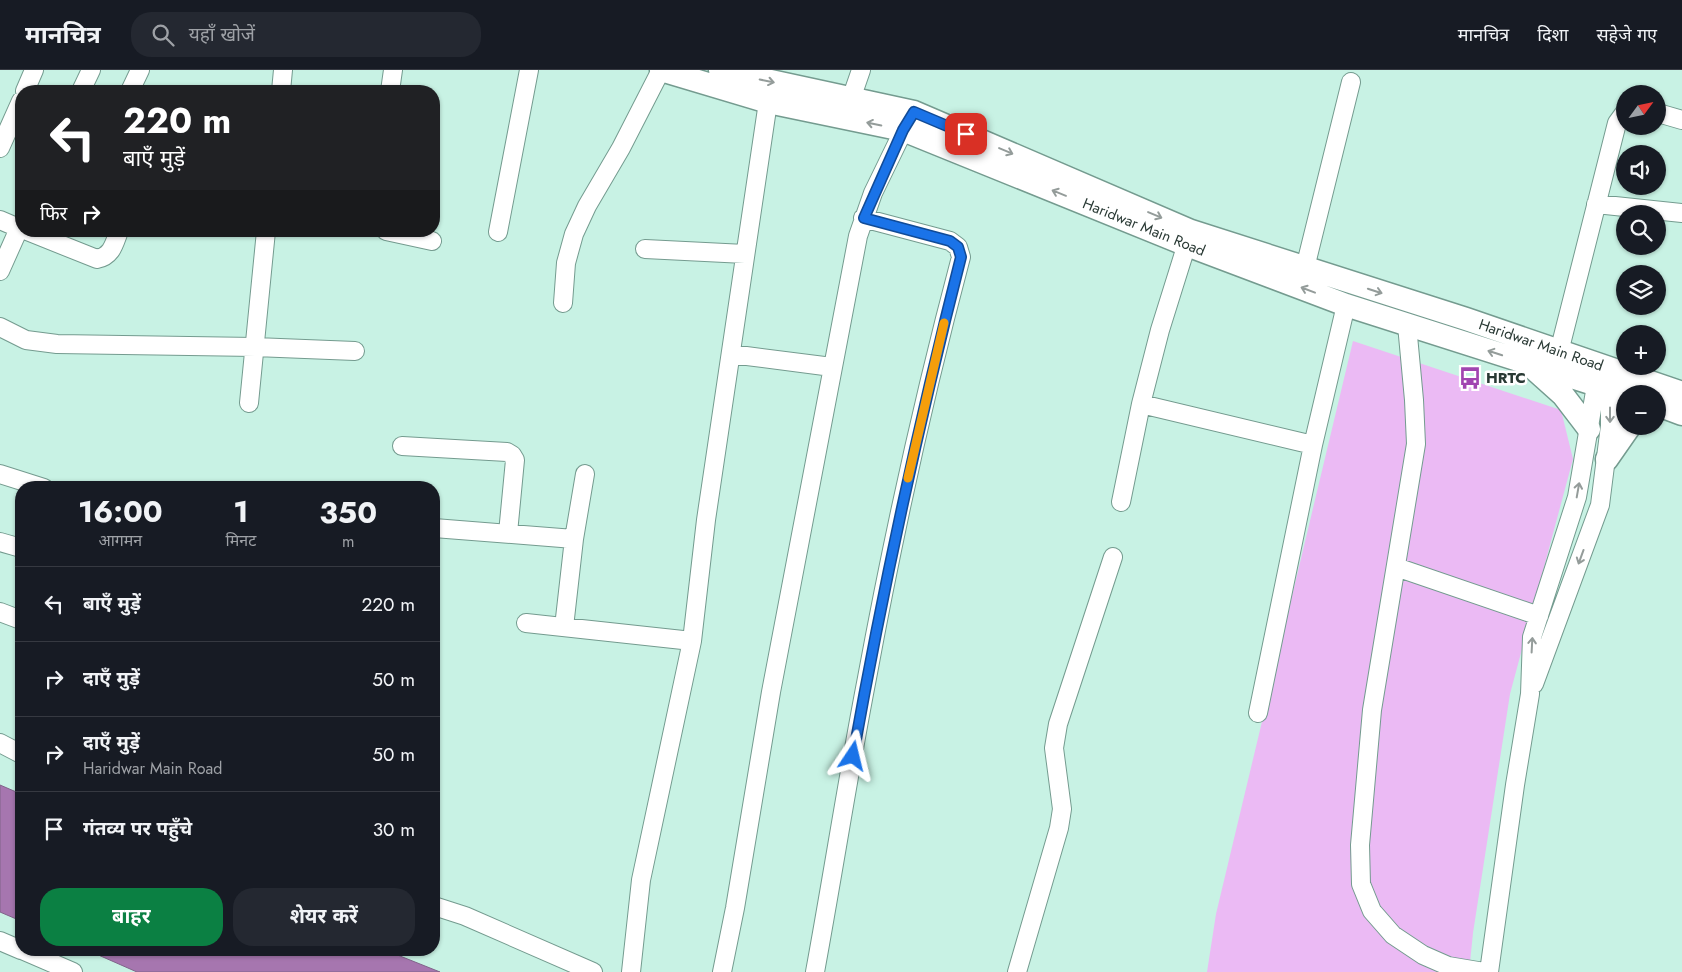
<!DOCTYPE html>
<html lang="hi">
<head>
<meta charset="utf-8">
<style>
	:root { --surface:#171b24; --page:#242831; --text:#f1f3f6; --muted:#9ea1a6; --line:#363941; --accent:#0b8043 }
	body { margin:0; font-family:Jost,"Noto Sans Devanagari",sans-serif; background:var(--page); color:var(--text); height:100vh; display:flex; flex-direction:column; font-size:19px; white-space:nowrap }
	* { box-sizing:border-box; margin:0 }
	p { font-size:16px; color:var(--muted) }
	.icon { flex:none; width:28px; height:28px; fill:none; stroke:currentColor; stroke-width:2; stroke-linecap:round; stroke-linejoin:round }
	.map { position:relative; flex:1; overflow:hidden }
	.details { position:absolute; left:15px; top:411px; width:425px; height:475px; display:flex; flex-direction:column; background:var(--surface); border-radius:20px; box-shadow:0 1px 4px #0004 }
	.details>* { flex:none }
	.top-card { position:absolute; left:15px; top:15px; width:425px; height:152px; border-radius:20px; box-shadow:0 1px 4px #0004; background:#202124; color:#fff; overflow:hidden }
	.needle { width:32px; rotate:57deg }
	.buttons { position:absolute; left:1616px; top:15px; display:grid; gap:10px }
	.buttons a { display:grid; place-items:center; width:50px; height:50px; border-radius:50%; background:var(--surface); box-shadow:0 1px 4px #0004; font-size:25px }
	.pin { position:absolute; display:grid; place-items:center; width:42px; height:42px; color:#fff; margin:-21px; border-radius:10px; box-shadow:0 2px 8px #0006 }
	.me { position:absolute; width:55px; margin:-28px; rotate:10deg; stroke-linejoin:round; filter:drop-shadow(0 0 4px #0008) }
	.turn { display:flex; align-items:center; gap:18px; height:105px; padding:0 25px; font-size:22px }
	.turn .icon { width:65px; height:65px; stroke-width:2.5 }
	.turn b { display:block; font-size:35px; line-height:42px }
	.then { display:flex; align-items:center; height:48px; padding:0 25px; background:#0003; gap:10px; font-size:19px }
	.eta { display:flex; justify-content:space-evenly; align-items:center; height:85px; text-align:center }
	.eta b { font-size:30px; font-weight:700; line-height:35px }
	.cta { display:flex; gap:10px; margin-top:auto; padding:10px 25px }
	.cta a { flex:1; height:58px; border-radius:20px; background:var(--accent); color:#fff; font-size:20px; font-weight:700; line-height:58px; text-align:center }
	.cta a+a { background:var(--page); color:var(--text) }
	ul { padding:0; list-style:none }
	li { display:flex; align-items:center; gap:15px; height:75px; padding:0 25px; border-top:1px solid var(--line) }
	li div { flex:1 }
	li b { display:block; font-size:19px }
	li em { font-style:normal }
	header { display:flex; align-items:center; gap:30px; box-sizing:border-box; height:70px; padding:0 25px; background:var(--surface); border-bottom:1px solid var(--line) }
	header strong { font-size:24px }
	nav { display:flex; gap:28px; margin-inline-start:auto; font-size:18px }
	.search { width:350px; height:45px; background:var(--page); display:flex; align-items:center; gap:12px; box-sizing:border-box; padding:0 18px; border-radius:20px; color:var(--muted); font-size:19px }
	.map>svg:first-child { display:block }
	.green { fill:#ebbaf4 }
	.water { fill:#a676af; stroke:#80648a }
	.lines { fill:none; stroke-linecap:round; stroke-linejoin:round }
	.minor-casing { stroke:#749b8f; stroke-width:20 }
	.major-casing { stroke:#749b8f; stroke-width:25 }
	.minor { stroke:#fff; stroke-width:18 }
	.major { stroke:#fff; stroke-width:22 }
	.oneway { stroke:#949c9a }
	.route-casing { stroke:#114b97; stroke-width:12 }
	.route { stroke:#1a73e8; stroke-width:9 }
	.slow { stroke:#f59e0b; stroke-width:9 }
	.labels { text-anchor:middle; stroke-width:5; stroke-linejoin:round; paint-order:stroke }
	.street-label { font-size:15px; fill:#293934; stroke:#fff }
	.poi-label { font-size:15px; font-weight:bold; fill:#293934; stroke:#fff; text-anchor:start }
</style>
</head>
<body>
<header>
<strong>मानचित्र</strong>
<div class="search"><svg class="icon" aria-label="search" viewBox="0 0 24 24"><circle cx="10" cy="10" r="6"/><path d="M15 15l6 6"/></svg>यहाँ खोजें</div>
<nav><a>मानचित्र</a><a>दिशा</a><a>सहेजे गए</a></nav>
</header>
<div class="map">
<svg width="1682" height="902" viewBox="0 0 1682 902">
	<rect width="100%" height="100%" fill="#c8f2e4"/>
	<path class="green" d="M1353 271 1561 340 1573 389 1510 624 1473 863 1469 902H1207L1216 844Z"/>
	<path class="water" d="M0 715 21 724V851L0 842Z
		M87 880H385L440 902H137Z"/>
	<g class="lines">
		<defs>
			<path id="minor" d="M25 21 34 0
				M81 21 91 0
				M130 21 140 0
				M281 21 283 0
				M390 21 393 0
				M851 29 861 0
				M1658 43 1682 50
				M0 78 21 31
				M1596 134 1682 143
				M0 150 21 159
				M27 161 97 189C112 186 114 174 119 161
				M386 161 432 171
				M498 162 529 0
				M645 179 745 184
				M1305 198 1351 12
				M0 201 21 154
				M563 233 566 193 574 164 587 136 621 78 661 0
				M1407 255 1414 330 1416 374 1372 640 1360 775 1361 814 1372 841 1393 865 1423 885 1448 896 1484 902
				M0 257 26 270 57 274 255 277 355 281
				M1559 282 1617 53 1625 42
				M731 284 832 297
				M249 333 266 161
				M1141 334 1313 375
				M402 376 507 382 512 385 515 390 508 463
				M0 404 44 418
				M1121 432 1141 334 1160 260 1190 164
				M434 458 574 469
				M0 472 21 478
				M1396 497 1539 546
				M0 542 21 550
				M526 553 692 571
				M564 557 574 469 585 404
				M1534 614 1600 435 1610 356V334L1616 308
				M1258 643 1313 375 1346 235
				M0 673 21 684
				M434 836 465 846 593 902
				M0 871 21 880
				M22 880 73 902
				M631 902 641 810 692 571 706 450 768 32
				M722 902 735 838 771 622 858 166 873 123 908 51
				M815 902C833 804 848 706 867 608 893 467 924 326 961 187L958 177 950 171 863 148
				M1017 902 1059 758 1062 739 1054 678 1058 654 1113 487
				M1489 902 1515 715 1530 624 1532 567 1577 427 1598 304"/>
			<path id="major" d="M661 0 768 32 903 60 1187 175 1346 235 1625 324
				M720 0 914 42 1191 161 1466 249 1682 323
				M1534 299 1563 325 1589 359
				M1658 335 1682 344
				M1607 389 1630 356"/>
		</defs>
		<use href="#minor" class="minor-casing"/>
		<use href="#major" class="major-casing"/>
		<use href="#minor" class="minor"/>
		<use href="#major" class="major"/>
	</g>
	<defs><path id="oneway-shaft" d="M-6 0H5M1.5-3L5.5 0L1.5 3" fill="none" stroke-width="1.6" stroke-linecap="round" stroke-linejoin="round" transform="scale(1.25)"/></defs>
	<g class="oneway">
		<use href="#oneway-shaft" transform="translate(767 11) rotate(12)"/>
		<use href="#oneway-shaft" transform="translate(874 54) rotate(-168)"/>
		<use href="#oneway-shaft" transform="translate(1006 81) rotate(23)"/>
		<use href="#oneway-shaft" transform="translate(1059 123) rotate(-158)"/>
		<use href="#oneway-shaft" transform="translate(1155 145) rotate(23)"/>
		<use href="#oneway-shaft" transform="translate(1308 220) rotate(-159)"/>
		<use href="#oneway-shaft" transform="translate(1375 221) rotate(18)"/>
		<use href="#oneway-shaft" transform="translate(1495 283) rotate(-162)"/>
		<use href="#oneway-shaft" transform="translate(1610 345) rotate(90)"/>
		<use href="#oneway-shaft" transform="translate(1578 420) rotate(-80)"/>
		<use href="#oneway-shaft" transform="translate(1581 487) rotate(110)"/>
		<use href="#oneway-shaft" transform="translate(1532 575) rotate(-87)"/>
	</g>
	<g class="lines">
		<defs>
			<path id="route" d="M853 686C883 518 919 352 961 187L958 177 950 171 864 148 903 60 914 42 966 64"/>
		</defs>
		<use href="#route" class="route-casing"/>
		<use href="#route" class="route"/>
		<path class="slow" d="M908 408 944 253"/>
	</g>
	<defs>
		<symbol id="bus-bare" viewBox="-9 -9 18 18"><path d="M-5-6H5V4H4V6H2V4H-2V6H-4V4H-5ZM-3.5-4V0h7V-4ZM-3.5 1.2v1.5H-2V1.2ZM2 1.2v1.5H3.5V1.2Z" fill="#a045b0" stroke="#fff" stroke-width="2.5" paint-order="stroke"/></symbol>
	</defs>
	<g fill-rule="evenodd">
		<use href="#bus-bare" x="1454" y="292" width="32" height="32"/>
	</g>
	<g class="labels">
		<g class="street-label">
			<text transform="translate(1144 157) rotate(22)" y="5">Haridwar Main Road</text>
			<text transform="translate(1541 275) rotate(19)" y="5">Haridwar Main Road</text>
		</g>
		<g class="poi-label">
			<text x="1486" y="313">HRTC</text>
		</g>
	</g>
</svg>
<div class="buttons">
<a><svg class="needle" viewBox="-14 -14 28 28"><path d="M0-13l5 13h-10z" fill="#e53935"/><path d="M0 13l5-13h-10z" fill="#9ea1a6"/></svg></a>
<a><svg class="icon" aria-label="sound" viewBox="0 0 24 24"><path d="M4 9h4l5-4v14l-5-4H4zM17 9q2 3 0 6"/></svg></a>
<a><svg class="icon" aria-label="search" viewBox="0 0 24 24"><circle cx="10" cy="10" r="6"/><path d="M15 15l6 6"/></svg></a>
<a><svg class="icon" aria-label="layers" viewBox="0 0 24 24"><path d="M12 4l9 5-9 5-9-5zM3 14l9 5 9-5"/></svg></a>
<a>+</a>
<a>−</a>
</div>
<div class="pin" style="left:966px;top:64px;background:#d93025"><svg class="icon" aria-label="arrive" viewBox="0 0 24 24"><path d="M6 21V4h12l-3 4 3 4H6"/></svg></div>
<svg class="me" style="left:853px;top:686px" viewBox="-20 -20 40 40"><path d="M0-17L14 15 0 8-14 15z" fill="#1a73e8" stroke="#fff" stroke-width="4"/></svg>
<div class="top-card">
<div class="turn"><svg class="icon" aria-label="left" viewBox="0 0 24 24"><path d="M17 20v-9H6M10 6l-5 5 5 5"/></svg><div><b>220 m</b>बाएँ मुड़ें</div></div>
<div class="then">फिर<svg class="icon" aria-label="right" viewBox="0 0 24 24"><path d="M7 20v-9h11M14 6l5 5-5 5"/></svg></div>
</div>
<section class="details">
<div class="eta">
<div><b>16:00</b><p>आगमन</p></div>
<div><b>1</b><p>मिनट</p></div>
<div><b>350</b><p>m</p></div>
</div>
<ul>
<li><svg class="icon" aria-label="left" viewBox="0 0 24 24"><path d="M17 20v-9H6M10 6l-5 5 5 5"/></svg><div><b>बाएँ मुड़ें</b></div><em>220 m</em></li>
<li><svg class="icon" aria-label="right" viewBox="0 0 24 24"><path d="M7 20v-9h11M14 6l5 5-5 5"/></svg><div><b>दाएँ मुड़ें</b></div><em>50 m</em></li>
<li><svg class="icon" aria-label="right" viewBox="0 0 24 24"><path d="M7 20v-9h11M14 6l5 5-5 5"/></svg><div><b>दाएँ मुड़ें</b><p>Haridwar Main Road</p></div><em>50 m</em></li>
<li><svg class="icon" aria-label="arrive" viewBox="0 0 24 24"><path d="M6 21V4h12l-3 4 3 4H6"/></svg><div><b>गंतव्य पर पहुँचे</b></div><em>30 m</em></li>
</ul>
<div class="cta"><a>बाहर</a><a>शेयर करें</a></div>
</section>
</div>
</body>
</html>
